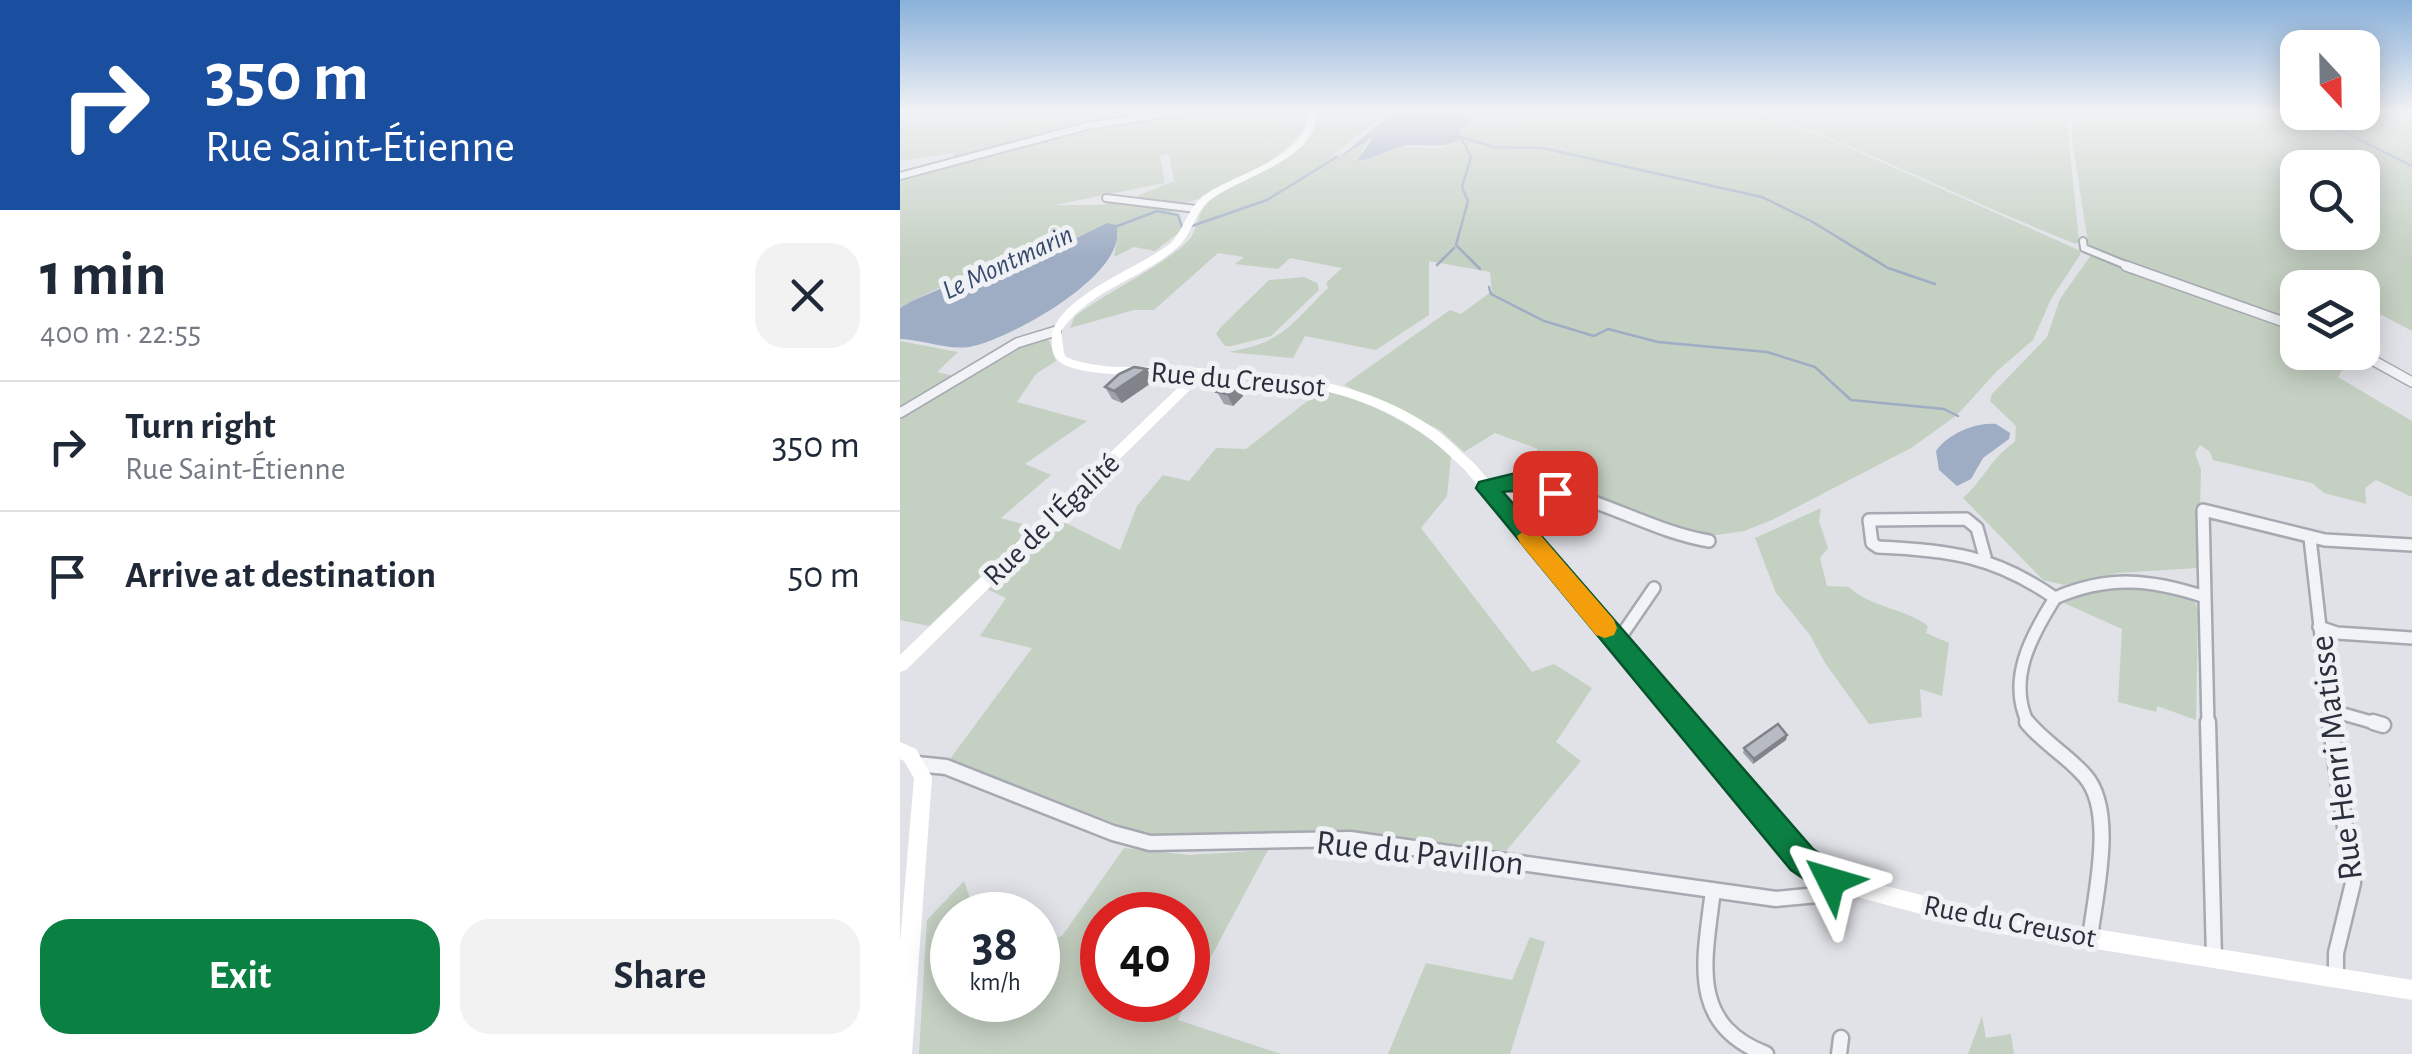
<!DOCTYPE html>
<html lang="en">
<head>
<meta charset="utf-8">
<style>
	:root { --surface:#fff; --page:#f2f2f3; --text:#1f2937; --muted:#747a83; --line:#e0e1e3; --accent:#0b8043 }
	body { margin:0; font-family:"Alegreya Sans",sans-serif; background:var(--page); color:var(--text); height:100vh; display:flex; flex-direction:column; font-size:38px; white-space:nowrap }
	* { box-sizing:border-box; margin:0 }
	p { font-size:32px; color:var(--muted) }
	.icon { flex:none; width:55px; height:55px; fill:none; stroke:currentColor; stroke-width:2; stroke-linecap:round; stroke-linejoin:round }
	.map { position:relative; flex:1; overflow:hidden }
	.panel { display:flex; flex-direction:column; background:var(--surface); width:900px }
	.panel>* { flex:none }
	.banner { background:#1a4fa0; color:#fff; overflow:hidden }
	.needle { width:65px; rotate:158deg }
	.buttons { position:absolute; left:1380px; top:30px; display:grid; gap:20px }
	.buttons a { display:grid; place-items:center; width:100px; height:100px; border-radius:20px; background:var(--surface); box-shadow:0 5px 25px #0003; font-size:50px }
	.speed { position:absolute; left:30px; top:892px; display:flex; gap:20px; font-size:50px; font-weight:700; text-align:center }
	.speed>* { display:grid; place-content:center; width:130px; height:130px; border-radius:50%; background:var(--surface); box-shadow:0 5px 25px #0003; line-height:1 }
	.speed small { font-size:25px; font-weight:400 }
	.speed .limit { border:15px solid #d22; background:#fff; color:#111 }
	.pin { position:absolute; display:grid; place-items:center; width:85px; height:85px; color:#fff; margin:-42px; border-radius:20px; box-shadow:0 5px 15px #0006 }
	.me { position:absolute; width:110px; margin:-55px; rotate:310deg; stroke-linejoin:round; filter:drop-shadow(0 0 8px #0008) }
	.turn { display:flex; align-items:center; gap:35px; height:210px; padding:0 40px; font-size:45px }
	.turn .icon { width:130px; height:130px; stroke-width:2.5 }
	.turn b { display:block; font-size:70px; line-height:85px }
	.round { display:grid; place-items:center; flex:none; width:105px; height:105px; border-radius:30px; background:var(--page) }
	.head { display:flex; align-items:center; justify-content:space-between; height:170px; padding:0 40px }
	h1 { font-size:60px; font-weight:600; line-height:75px }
	.cta { display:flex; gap:20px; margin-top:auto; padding:20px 40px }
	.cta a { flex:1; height:115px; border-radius:30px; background:var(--accent); color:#fff; font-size:40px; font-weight:600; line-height:115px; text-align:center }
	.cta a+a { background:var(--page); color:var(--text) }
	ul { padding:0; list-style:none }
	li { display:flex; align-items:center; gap:30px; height:130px; padding:0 40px; border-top:2px solid var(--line) }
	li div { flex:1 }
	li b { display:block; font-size:38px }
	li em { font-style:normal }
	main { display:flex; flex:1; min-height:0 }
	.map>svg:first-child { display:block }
	.green { fill:#c4d0c2; fill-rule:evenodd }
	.water { fill:#9eadc4 }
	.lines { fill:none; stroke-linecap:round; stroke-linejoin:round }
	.stream { stroke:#9eadc4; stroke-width:2.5 }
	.street-far3-casing { stroke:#a6a9b1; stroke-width:10 }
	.street-far2-casing { stroke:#a6a9b1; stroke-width:12 }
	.street-far1-casing { stroke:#a6a9b1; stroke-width:16 }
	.street-casing { stroke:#a6a9b1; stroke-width:19 }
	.street-far3 { stroke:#f2f3f6; stroke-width:6 }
	.street-far2 { stroke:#f2f3f6; stroke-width:9 }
	.street-far1 { stroke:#f2f3f6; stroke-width:11 }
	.street { stroke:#f2f3f6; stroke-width:14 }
	.secondary { fill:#fff; fill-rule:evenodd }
	.wall { fill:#9da1a9 }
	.shaded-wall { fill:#808389 }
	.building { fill:#b7bbc4; stroke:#808389; stroke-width:2.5 }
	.route { fill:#0b8043; stroke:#07532c; stroke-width:2.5 }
	.slow { fill:#f59e0b }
	.labels { text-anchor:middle; stroke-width:10; stroke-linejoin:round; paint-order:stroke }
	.far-water-label { font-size:28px; font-style:italic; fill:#384b6d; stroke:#eff1f5 }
	.street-label { font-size:30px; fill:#2a2f3d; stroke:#eff1f5 }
	.near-street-label { font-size:35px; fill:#2a2f3d; stroke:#eff1f5 }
</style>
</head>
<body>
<main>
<section class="panel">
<div class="banner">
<div class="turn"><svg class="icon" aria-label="right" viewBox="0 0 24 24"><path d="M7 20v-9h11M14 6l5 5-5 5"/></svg><div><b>350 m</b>Rue Saint-Étienne</div></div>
</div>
<div class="head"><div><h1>1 min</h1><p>400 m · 22:55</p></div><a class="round"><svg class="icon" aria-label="close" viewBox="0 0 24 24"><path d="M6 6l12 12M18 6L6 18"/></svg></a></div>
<ul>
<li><svg class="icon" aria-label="right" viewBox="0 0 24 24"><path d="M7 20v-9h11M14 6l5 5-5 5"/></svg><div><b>Turn right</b><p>Rue Saint-Étienne</p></div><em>350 m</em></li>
<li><svg class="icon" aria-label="arrive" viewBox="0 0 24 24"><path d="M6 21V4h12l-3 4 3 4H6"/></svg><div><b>Arrive at destination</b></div><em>50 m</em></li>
</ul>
<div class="cta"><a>Exit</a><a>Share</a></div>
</section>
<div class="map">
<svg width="1512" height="1054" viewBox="0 0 1512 1054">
	<rect width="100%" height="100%" fill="#e0e2e7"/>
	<path class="green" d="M0 112H270L212 120 65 156 54 157 53 153 0 161Z
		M287 112H404L409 120C397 152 317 197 284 203 268 206 252 202 237 196L274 181 269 154 260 156 265 183 154 205H202L220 200 273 212 280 217 282 230 255 251 234 247 214 257 218 233 207 223C141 258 65 269 0 308V178L178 130Z
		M415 112H487L429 158 441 152 435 159 473 137 463 148 459 163 502 147 539 148 554 143 564 125 574 121 568 112H857L941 144 1181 251 1180 255 1151 299 1133 340 1097 371 1057 415 1011 448 872 520 844 531 810 536 787 534 613 475 638 449 595 433 564 452 540 430 444 385 550 310 561 314 592 291 590 272 529 261V315L476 350 405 336 393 358 328 352C383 343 390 325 428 288L426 283 442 268 390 258 378 269 335 264 344 257 318 253 254 310H234L170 328 175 316 188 307C219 286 258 268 286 243 298 233 296 215 307 203 330 180 426 157 415 112Z
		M863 112H1166L1179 241 1176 244C1071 203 970 151 863 112Z
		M1173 112H1512V331L1476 312 1463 310 1462 288H1398L1397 316 1393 320 1196 251 1188 243 1172 140ZM1398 168H1462V232H1398Z
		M1191 255 1397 330 1390 342 1397 346 1398 352 1452 354 1438 377 1512 421V497L1476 480 1465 488 1466 504 1424 493 1412 483 1313 460 1310 452 1300 445 1295 453 1301 470 1300 506H1295L1297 568 1217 573 1164 585 1143 580 1063 498C1084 479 1091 458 1115 442L1116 426 1090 401 1092 394 1147 337 1160 299Z
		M404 277 417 283 419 290 371 336 332 346H325L316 334 320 328 369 280Z
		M133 339 149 340 156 361 136 374 117 402 187 421 125 464 151 475 101 518 133 527 29 626 0 620V417Z
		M0 341 58 352 37 372 54 376 0 408Z
		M424 388C470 403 515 424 551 456L547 496 521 528 632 672 654 664 692 688 656 742 681 761 606 851 445 831 266 837 237 832 50 759 132 648 80 636 106 598 87 589 158 519 220 550 237 506 263 475 289 481 316 448 346 449Z
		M921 508 919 521 928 548 920 558 927 586 949 587C971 608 1005 608 1028 626L1026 633 1049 643 1042 696 1020 689 1022 717 969 724 925 663 910 635 876 593 855 538Z
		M1236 582 1295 602 1298 611 1296 720 1257 706 1256 712 1218 702 1222 629 1164 603 1180 592Z
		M224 848 290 855 368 850 288 1000V915H202V1000H287L278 1020 381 1054H19L27 920 64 881 74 909 82 915H52V1000H138V943L162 936Z
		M630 937 645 942 610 1054H488L526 963 612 980Z
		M1082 1016 1086 1038 1111 1034 1114 1054H1068Z"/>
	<path class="water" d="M493 112H568L574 121 559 131 561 138C541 152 526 142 504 146 487 150 474 160 457 161L473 137 436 160Z
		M207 223 216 225C232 273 107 341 69 347 46 350 24 340 0 339V308L12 301 97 264 152 250Z
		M1096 424 1110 433 1109 439 1083 458 1071 479 1057 486 1039 470 1036 451C1048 434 1075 422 1096 424Z"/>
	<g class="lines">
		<path class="stream" d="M1414 112 1430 125 1512 166
			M560 137 594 147 642 148 862 197 911 221 988 268 1035 284
			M562 139 571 157 562 187 568 201 556 245 580 269
			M215 227 257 211 278 215 282 227
			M289 227 367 200 437 157
			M537 265 554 248
			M589 287 591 294 644 321 694 336 708 329 758 342 867 352 915 367 951 400 1044 409 1058 416"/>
		<defs>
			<path id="street-far3" d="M0 176 187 126 278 112
				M206 198 296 209
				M1183 241 1184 248 1233 268"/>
			<path id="street-far2" d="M1226 266 1398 327
				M1458 352 1512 382
				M0 413 117 343 156 331"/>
			<path id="street-far1" d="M587 487C663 472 736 529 809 541
				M1410 538 1431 725
				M1085 557 1077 528 1066 519 969 520 972 543 978 547C1049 550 1095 556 1155 598
				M1155 598C1208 575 1251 579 1305 597
				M1419 627 1437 633 1512 638
				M717 642 754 588
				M1429 710 1482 725
				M1129 725C1106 681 1131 636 1155 598
				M1308 725 1303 510 1425 540 1512 545"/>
			<path id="street" d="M1127 722C1144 743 1168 756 1185 776 1216 811 1195 895 1190 938
				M1308 722 1314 958
				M1430 722 1453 883 1436 953V977
				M1473 722 1483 725
				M17 764 46 767 213 833 250 843 450 839 876 899 918 895 931 881
				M813 890C805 959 787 1024 866 1054
				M939 1054 941 1038"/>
		</defs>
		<use href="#street-far3" class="street-far3-casing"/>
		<use href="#street-far2" class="street-far2-casing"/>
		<use href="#street-far1" class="street-far1-casing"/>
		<use href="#street" class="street-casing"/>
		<use href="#street-far3" class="street-far3"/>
		<use href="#street-far2" class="street-far2"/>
		<use href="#street-far1" class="street-far1"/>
		<use href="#street" class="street"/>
		<path class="secondary" d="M407 112H415C421 160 337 177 309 201 295 213 292 233 279 246 242 280 193 287 161 331L164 353 166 357C199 371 238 366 273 367 365 371 462 375 539 432 551 441 562 453 574 463L909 853 935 873 1084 911 1512 980V1000L1084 931 931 890 895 867 564 469C553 459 541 447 529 438 463 389 384 380 304 376L6 670 0 672V655L291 375C259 374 187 379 161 363 154 358 152 352 152 344 150 325 163 312 178 300 206 278 240 265 270 244 283 231 287 211 301 198 329 174 411 159 407 112Z
			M0 742 16 749 32 777 12 1054H0V942L14 778 4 761 0 759Z"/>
	</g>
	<path class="wall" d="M247 369 254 381 222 403 212 399 205 387Z
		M337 384 343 396 333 406 324 404 317 392Z
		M887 735 886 740 853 764 843 753 844 748Z"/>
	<path class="shaded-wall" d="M247 369 254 381 222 403 214 391Z
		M337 384 343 396 333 406 327 394Z
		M887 735 886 740 853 764 854 759Z"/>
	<path class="building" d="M234 367 247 369 214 391 205 387 219 374Z
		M327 382 337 384 327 394 317 392Z
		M878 724 887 735 854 759 844 748Z"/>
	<linearGradient id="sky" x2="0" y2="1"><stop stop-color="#8ab1da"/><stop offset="0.43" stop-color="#f1f2f4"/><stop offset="1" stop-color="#f1f2f4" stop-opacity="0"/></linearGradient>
	<rect width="1512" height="259" fill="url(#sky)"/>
	<path class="route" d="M616 473 663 487 666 493 663 498C642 503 624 487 603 492L913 849 942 870 947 881 942 892 931 897 891 870 576 488 579 482Z"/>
	<path class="slow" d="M628 528 636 530 714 620 717 628 714 635 705 638 696 635 620 543 617 536Z"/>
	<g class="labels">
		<g class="far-water-label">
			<text transform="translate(107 261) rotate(-25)" y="10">Le Montmarin</text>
		</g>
		<g class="street-label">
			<text transform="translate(338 379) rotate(5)" y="10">Rue du Creusot</text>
			<text transform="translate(151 519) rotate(-44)" y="10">Rue de l'Égalité</text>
			<text transform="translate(1110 921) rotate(11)" y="10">Rue du Creusot</text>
		</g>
		<g class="near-street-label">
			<text transform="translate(1435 758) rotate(-97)" y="12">Rue Henri Matisse</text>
			<text transform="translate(520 852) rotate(6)" y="12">Rue du Pavillon</text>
		</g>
	</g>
</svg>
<div class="buttons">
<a><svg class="needle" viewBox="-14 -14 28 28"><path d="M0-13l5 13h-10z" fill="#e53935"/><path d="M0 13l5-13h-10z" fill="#747a83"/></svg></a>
<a><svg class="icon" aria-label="search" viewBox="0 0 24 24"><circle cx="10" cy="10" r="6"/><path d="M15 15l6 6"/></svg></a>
<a><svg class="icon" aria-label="layers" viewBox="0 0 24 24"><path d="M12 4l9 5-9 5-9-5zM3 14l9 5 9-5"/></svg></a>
</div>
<div class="speed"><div>38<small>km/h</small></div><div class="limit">40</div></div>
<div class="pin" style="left:655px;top:493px;background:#d93025"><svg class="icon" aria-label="arrive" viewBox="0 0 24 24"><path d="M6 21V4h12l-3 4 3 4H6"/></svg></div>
<svg class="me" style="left:931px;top:881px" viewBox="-20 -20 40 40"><path d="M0-17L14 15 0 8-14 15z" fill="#0b8043" stroke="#fff" stroke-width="4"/></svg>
</div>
</main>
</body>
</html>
